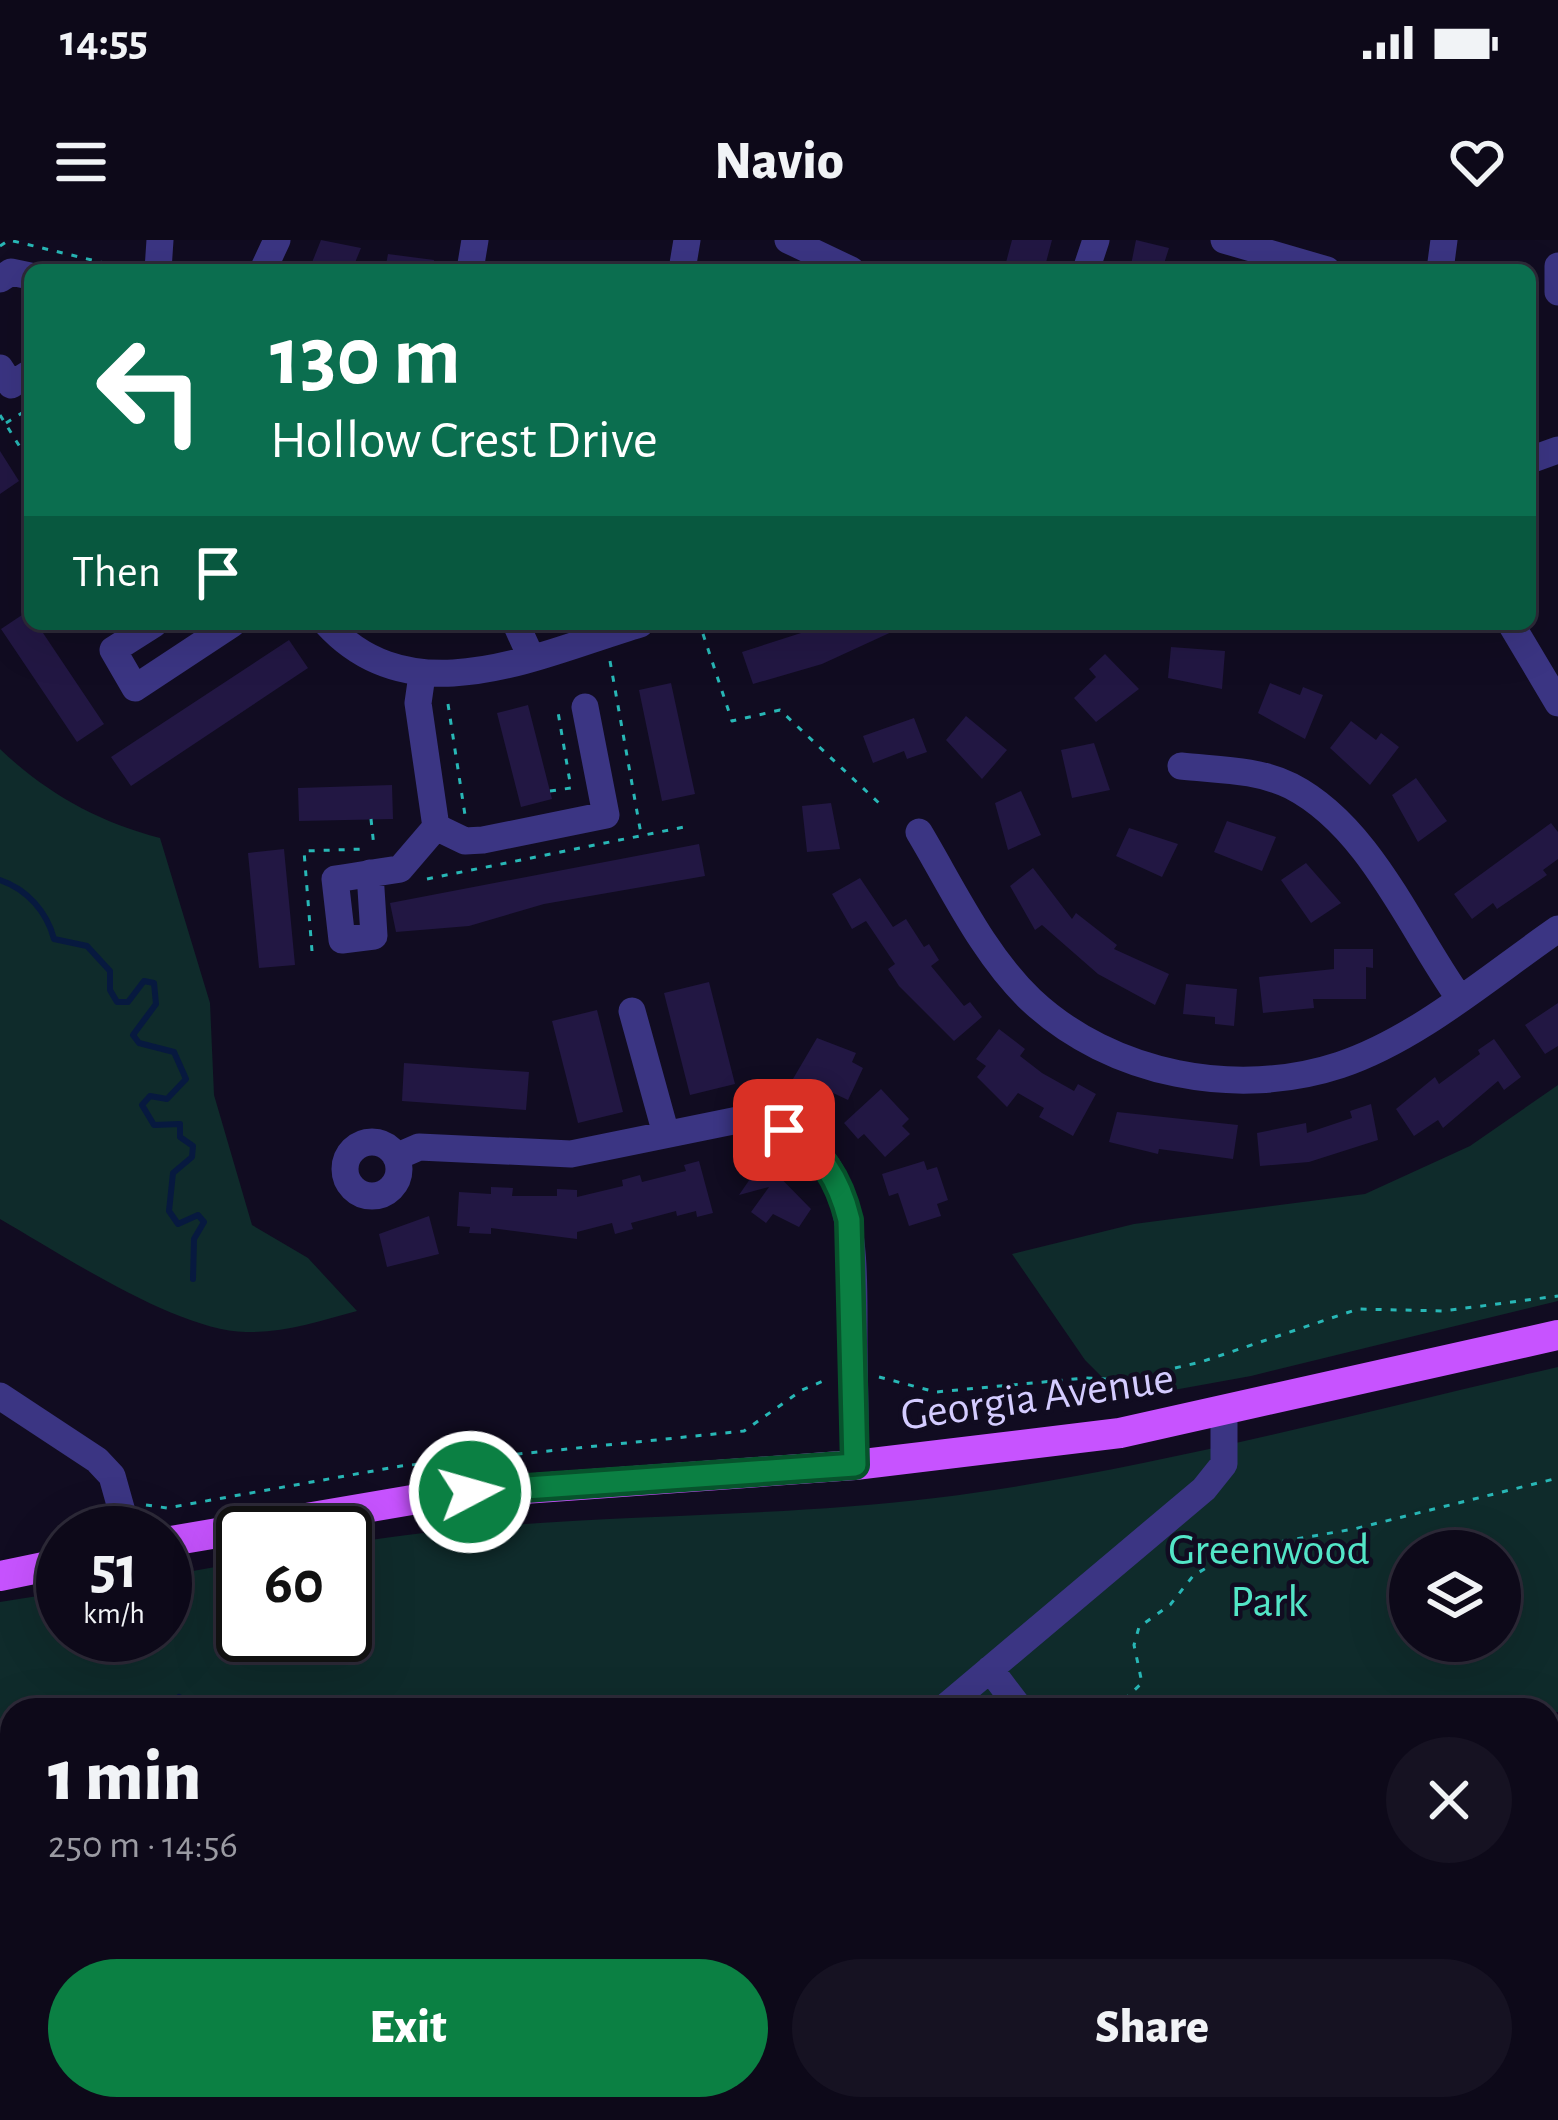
<!DOCTYPE html>
<html lang="en">
<head>
<meta charset="utf-8">
<style>
	:root { --surface:#0d0919; --page:#161222; --text:#f1f3f6; --muted:#9a9aa2; --line:#2d2a38; --accent:#0b8043 }
	body { margin:0; font-family:"Alegreya Sans",sans-serif; background:var(--page); color:var(--text); height:100vh; display:flex; flex-direction:column; font-size:45px; white-space:nowrap }
	* { box-sizing:border-box; margin:0 }
	p { font-size:39px; color:var(--muted) }
	.icon { flex:none; width:66px; height:66px; fill:none; stroke:currentColor; stroke-width:2; stroke-linecap:round; stroke-linejoin:round }
	.map { position:relative; flex:1; overflow:hidden }
	.details { position:absolute; left:0px; top:1458px; width:1560px; height:423px; display:flex; flex-direction:column; background:var(--surface); border-radius:36px 36px 0 0; box-shadow:0 12px 48px #0002,0 0 0 3px var(--line) }
	.details>* { flex:none }
	.guide { position:absolute; left:24px; top:24px; width:1512px; height:366px; border-radius:18px; box-shadow:0 12px 48px #0002,0 0 0 3px var(--line); background:#0b6e4f; color:#fff; overflow:hidden }
	.buttons { position:absolute; left:1389px; top:1290px; display:grid; gap:24px }
	.buttons a { display:grid; place-items:center; width:132px; height:132px; border-radius:50%; background:var(--surface); box-shadow:0 12px 48px #0002,0 0 0 3px var(--line); font-size:60px }
	.speed { position:absolute; left:36px; top:1266px; display:flex; gap:24px; font-size:60px; font-weight:700; text-align:center }
	.speed>* { display:grid; place-content:center; width:156px; height:156px; border-radius:50%; background:var(--surface); box-shadow:0 12px 48px #0002,0 0 0 3px var(--line); line-height:1 }
	.speed small { font-size:30px; font-weight:400 }
	.speed .limit { border:6px solid #111; border-radius:18px; background:#fff; color:#111 }
	.pin { position:absolute; display:grid; place-items:center; width:102px; height:102px; color:#fff; margin:-51px; border-radius:24px; box-shadow:0 6px 18px #0006 }
	.me { position:absolute; width:132px; margin:-66px; rotate:84deg; stroke-linejoin:round; filter:drop-shadow(0 0 9px #0008) }
	.turn { display:flex; align-items:center; gap:42px; height:252px; padding:0 48px; font-size:54px }
	.turn .icon { width:156px; height:156px; stroke-width:2.5 }
	.turn b { display:block; font-size:84px; line-height:102px }
	.then { display:flex; align-items:center; height:114px; padding:0 48px; background:#0003; gap:24px; font-size:45px }
	.round { display:grid; place-items:center; flex:none; width:126px; height:126px; border-radius:63px; background:var(--page) }
	.overview { display:flex; align-items:center; justify-content:space-between; height:204px; padding:0 48px }
	h1 { font-size:72px; font-weight:800; line-height:90px }
	.primary-button { display:flex; gap:24px; margin-top:auto; padding:24px 48px }
	.primary-button a { flex:1; height:138px; border-radius:72px; background:var(--accent); color:#fff; font-size:48px; font-weight:800; line-height:138px; text-align:center }
	.primary-button a+a { background:var(--page); color:var(--text) }
	.status { display:flex; justify-content:space-between; align-items:center; height:84px; padding:0 60px; background:var(--surface); direction:ltr }
	.status svg { height:33px; fill:currentColor }
	header { display:flex; justify-content:space-between; align-items:center; height:156px; padding:0 48px; background:var(--surface); font-size:54px; font-weight:800 }
	.map>svg:first-child { display:block }
	.green { fill:#0f2b2b; fill-rule:evenodd }
	.lines { fill:none; stroke-linecap:round; stroke-linejoin:round }
	.stream { stroke:#07193f; stroke-width:6 }
	.building { fill:#221743 }
	.path { stroke:#28b7b6; stroke-width:3; stroke-dasharray:6 9; stroke-linecap:butt }
	.minor { stroke:#3b3583; stroke-width:27 }
	.major { stroke:#c753ff; stroke-width:30 }
	.route-casing { stroke:#07532c; stroke-width:30 }
	.route { stroke:#0b8043; stroke-width:21 }
	.labels { text-anchor:middle; stroke-width:9; stroke-linejoin:round; paint-order:stroke }
	.street-label { font-size:45px; fill:#d4ccff; stroke:#110c21 }
	.park-label { font-size:45px; fill:#53e5c7; stroke:#110c21 }
</style>
</head>
<body>
<div class="status"><b>14:55</b><svg viewBox="0 0 49 12"><path d="M0 12V9h3v3zM5 12V6h3v6zM10 12V3h3v9zM15 12V0h3v12zM26 1h20v11H26zM47 4h2v5h-2z"/></svg></div>
<header><svg class="icon" aria-label="menu" viewBox="0 0 24 24"><path d="M4 6h16M4 12h16M4 18h16"/></svg>Navio<svg class="icon" aria-label="heart" viewBox="0 0 24 24"><path d="M12 20l-8-8c-3-5 5-10 8-4 3-6 11-1 8 4z"/></svg></header>
<div class="map">
<svg width="1558" height="1880" viewBox="0 0 1558 1880">
	<rect width="100%" height="100%" fill="#110c21"/>
	<path class="green" d="M0 509C46 553 98 582 160 598L210 763 214 855 252 985 308 1018 357 1071C320 1081 285 1093 246 1092 177 1091 61 1014 0 979Z
		M1558 845V1061L1251 1136 1124 1159 1085 1120 1012 1014 1134 984 1365 954 1470 906Z
		M1558 1127V1472L12 1470V1522L0 1520V1362L63 1352V1395H165V1336L243 1322V1395H345V1304C544 1271 738 1282 935 1258 1145 1232 1352 1174 1558 1127ZM1410 1311H1500V1401H1410Z
		M12 1853V1869H946L933 1880H0V1864Z"/>
	<g class="lines">
		<path class="stream" d="M0 640C27 649 47 672 54 699L87 706 110 731V750L117 762H128L144 741 154 743 156 764 133 795 139 803 174 812 186 839 167 859 150 856 142 865 154 885 180 884V897L193 906 192 917 173 933 169 971 178 984 198 975 204 982 194 999 193 1039
			M179 1457 196 1470
			M828 1877 830 1880"/>
	</g>
	<path class="building" d="M321 0 361 8 352 30H309Z
		M1012 0H1052L1044 30H1004Z
		M1136 0 1169 8 1162 30H1130Z
		M388 14 434 20 433 30H385Z
		M0 211 19 241 0 254Z
		M28 371 30 384H37L104 484 77 502 1 389Z
		M829 384H909L822 424 753 444 742 412Z
		M289 400 308 428 131 546 111 517Z
		M1171 407 1225 411 1222 449 1168 438Z
		M1105 414 1139 449 1096 482 1074 458 1096 437 1089 429Z
		M671 443 695 554 662 561 639 450Z
		M1270 443 1300 455 1303 447 1323 455 1305 499 1258 473Z
		M528 465 552 559 521 567 497 473Z
		M966 476 1007 510 982 539 946 500Z
		M914 478 927 512 907 519 904 511 873 523 863 496Z
		M1351 481 1376 500 1381 493 1399 507 1370 545 1330 508Z
		M1094 503 1110 550 1072 558 1061 510Z
		M1416 538 1447 581 1418 602 1392 555Z
		M392 545 393 579 299 581 298 548Z
		M1021 551 1041 595 1008 610 995 563Z
		M831 563 840 609 807 612 802 566Z
		M1227 581 1276 597 1262 631 1214 612Z
		M1551 583 1558 592V619L1543 630 1547 635 1497 669 1493 663 1472 679 1454 654Z
		M1129 588 1178 604 1162 637 1116 616Z
		M699 604 705 636 544 664 469 686 396 692 390 663Z
		M284 609 295 725 259 728 248 613Z
		M1306 623 1341 663 1311 683 1281 640Z
		M1033 628 1072 679 1076 673 1117 705 1114 709 1169 734 1155 765 1098 734 1042 685 1035 690 1010 646Z
		M860 638 893 687 906 679 924 707 929 704 939 720 931 726 964 766 970 762 982 777 954 801 899 746 888 729 895 724 866 681 852 689 832 654Z
		M1334 709H1373V728L1366 727V759H1313L1314 768 1263 773 1259 737 1334 729Z
		M709 742 735 844 690 855 664 753Z
		M1186 744 1237 749 1234 786 1215 784V777L1183 774Z
		M1558 763V806L1545 814 1525 785Z
		M597 770 623 872 578 883 552 781Z
		M999 789 1025 809 1020 816 1042 833 1074 851 1078 844 1096 854 1073 896 1039 877 1044 868 1018 853 1007 867 977 837 986 826 976 819Z
		M817 798 856 813 852 822 863 828 848 860 816 845 811 854 790 844Z
		M1494 799 1521 837 1504 850 1498 841 1443 888 1438 880 1414 896 1396 869 1435 837 1439 844 1480 814 1478 810Z
		M404 823 529 832 526 870 402 861Z
		M881 849 909 879 902 886 910 894 885 917 864 894 858 899 844 883Z
		M1371 864 1378 900 1309 922 1260 926 1257 893 1306 883 1307 893 1352 878 1350 871Z
		M1117 872 1238 885 1233 919 1159 909 1158 914 1109 902Z
		M763 920 811 969 799 987 773 974 766 983 751 972 769 947 739 955Z
		M699 921 713 973 697 977 696 971 677 976 676 971 631 983 633 989 615 994 612 983 577 992V999L491 988V994L469 993 470 987 457 986 459 952 491 954V947L513 948 512 956H557V949L577 950V957L623 946 622 940 640 935 642 942 686 931 684 925Z
		M924 921 927 930 937 927 948 960 937 964 941 976 909 986 898 953 889 956 882 934Z
		M429 976 439 1014 387 1027 379 994Z"/>
	<g class="lines">
		<path class="path" d="M0 6 9 0 129 29
			M0 175 30 223
			M6 183 30 168
			M703 394 732 481 780 470 881 565
			M610 421 641 594
			M448 464 465 575
			M550 551 571 548 558 472
			M371 579 374 607
			M427 639 684 587
			M312 711 304 611 365 609
			M879 1137 936 1152 1086 1138 1123 1140 1201 1122 1358 1069 1443 1071 1558 1056
			M146 1265 167 1268 401 1226 744 1191 802 1150 828 1139
			M1113 1470 1142 1443 1134 1405 1139 1387 1170 1365 1193 1336 1237 1309 1354 1289 1558 1238
			M16 1880 26 1869
			M806 1880 816 1869"/>
		<path class="minor" d="M788 0 851 30
			M1224 0 1327 30
			M1558 26V52
			M158 30 160 0
			M263 30 277 0
			M470 30 475 0
			M682 30 687 0
			M1086 30 1096 0
			M1440 30 1444 0
			M0 39 11 32 30 36
			M0 128 11 145 30 133
			M1530 220 1558 210
			M154 384 113 410 135 448 232 384
			M327 384C413 478 539 414 640 384
			M516 384 531 417
			M1511 384 1558 463
			M422 435 418 463 436 587
			M1181 526C1217 530 1257 529 1291 546 1369 586 1410 688 1458 756
			M919 592C953 649 983 714 1031 760 1111 835 1237 859 1340 825 1418 799 1491 735 1558 689
			M370 633 374 696 342 700 335 639C356 636 378 632 400 629L436 587 465 601 483 600 606 575 585 467
			M632 771 666 894
			M345 929a27 27 0 1 1 54 0a27 27 0 1 1-54 0Z
			M396 917 419 907 571 914 738 880C859 887 854 1004 854 1095 854 1139 856 1182 855 1225
			M0 1156 97 1220 112 1236 128 1293
			M990 1429 1021 1470
			M944 1468 1204 1249 1224 1224V1173
			M1264 1869 1267 1880
			M1505 1869 1507 1880"/>
		<path class="major" d="M165 1302 441 1255 855 1225 1120 1193 1558 1095
			M0 1336 63 1323"/>
	</g>
	<g class="lines">
		<defs>
			<path id="route" d="M470 1252 855 1225 849 980C839 939 821 910 784 890"/>
		</defs>
		<use href="#route" class="route-casing"/>
		<use href="#route" class="route"/>
	</g>
	<g class="labels">
		<g class="street-label">
			<text transform="translate(1037 1155) rotate(-8)" y="16">Georgia Avenue</text>
		</g>
		<g class="park-label">
			<text x="1269" y="1324">Greenwood<tspan x="1269" dy="52">Park</tspan></text>
		</g>
	</g>
</svg>
<div class="buttons">
<a><svg class="icon" aria-label="layers" viewBox="0 0 24 24"><path d="M12 4l9 5-9 5-9-5zM3 14l9 5 9-5"/></svg></a>
</div>
<div class="speed"><div>51<small>km/h</small></div><div class="limit">60</div></div>
<div class="pin" style="left:784px;top:890px;background:#d93025"><svg class="icon" aria-label="arrive" viewBox="0 0 24 24"><path d="M6 21V4h12l-3 4 3 4H6"/></svg></div>
<svg class="me" style="left:470px;top:1252px" viewBox="-20 -20 40 40"><circle r="17" fill="#0b8043" stroke="#fff" stroke-width="3"/><path d="M0-11L8 9 0 5-8 9z" fill="#fff"/></svg>
<div class="guide">
<div class="turn"><svg class="icon" aria-label="left" viewBox="0 0 24 24"><path d="M17 20v-9H6M10 6l-5 5 5 5"/></svg><div><b>130 m</b>Hollow Crest Drive</div></div>
<div class="then">Then<svg class="icon" aria-label="arrive" viewBox="0 0 24 24"><path d="M6 21V4h12l-3 4 3 4H6"/></svg></div>
</div>
<section class="details">
<div class="overview"><div><h1>1 min</h1><p>250 m · 14:56</p></div><a class="round"><svg class="icon" aria-label="close" viewBox="0 0 24 24"><path d="M6 6l12 12M18 6L6 18"/></svg></a></div>
<div class="primary-button"><a>Exit</a><a>Share</a></div>
</section>
</div>
</body>
</html>
